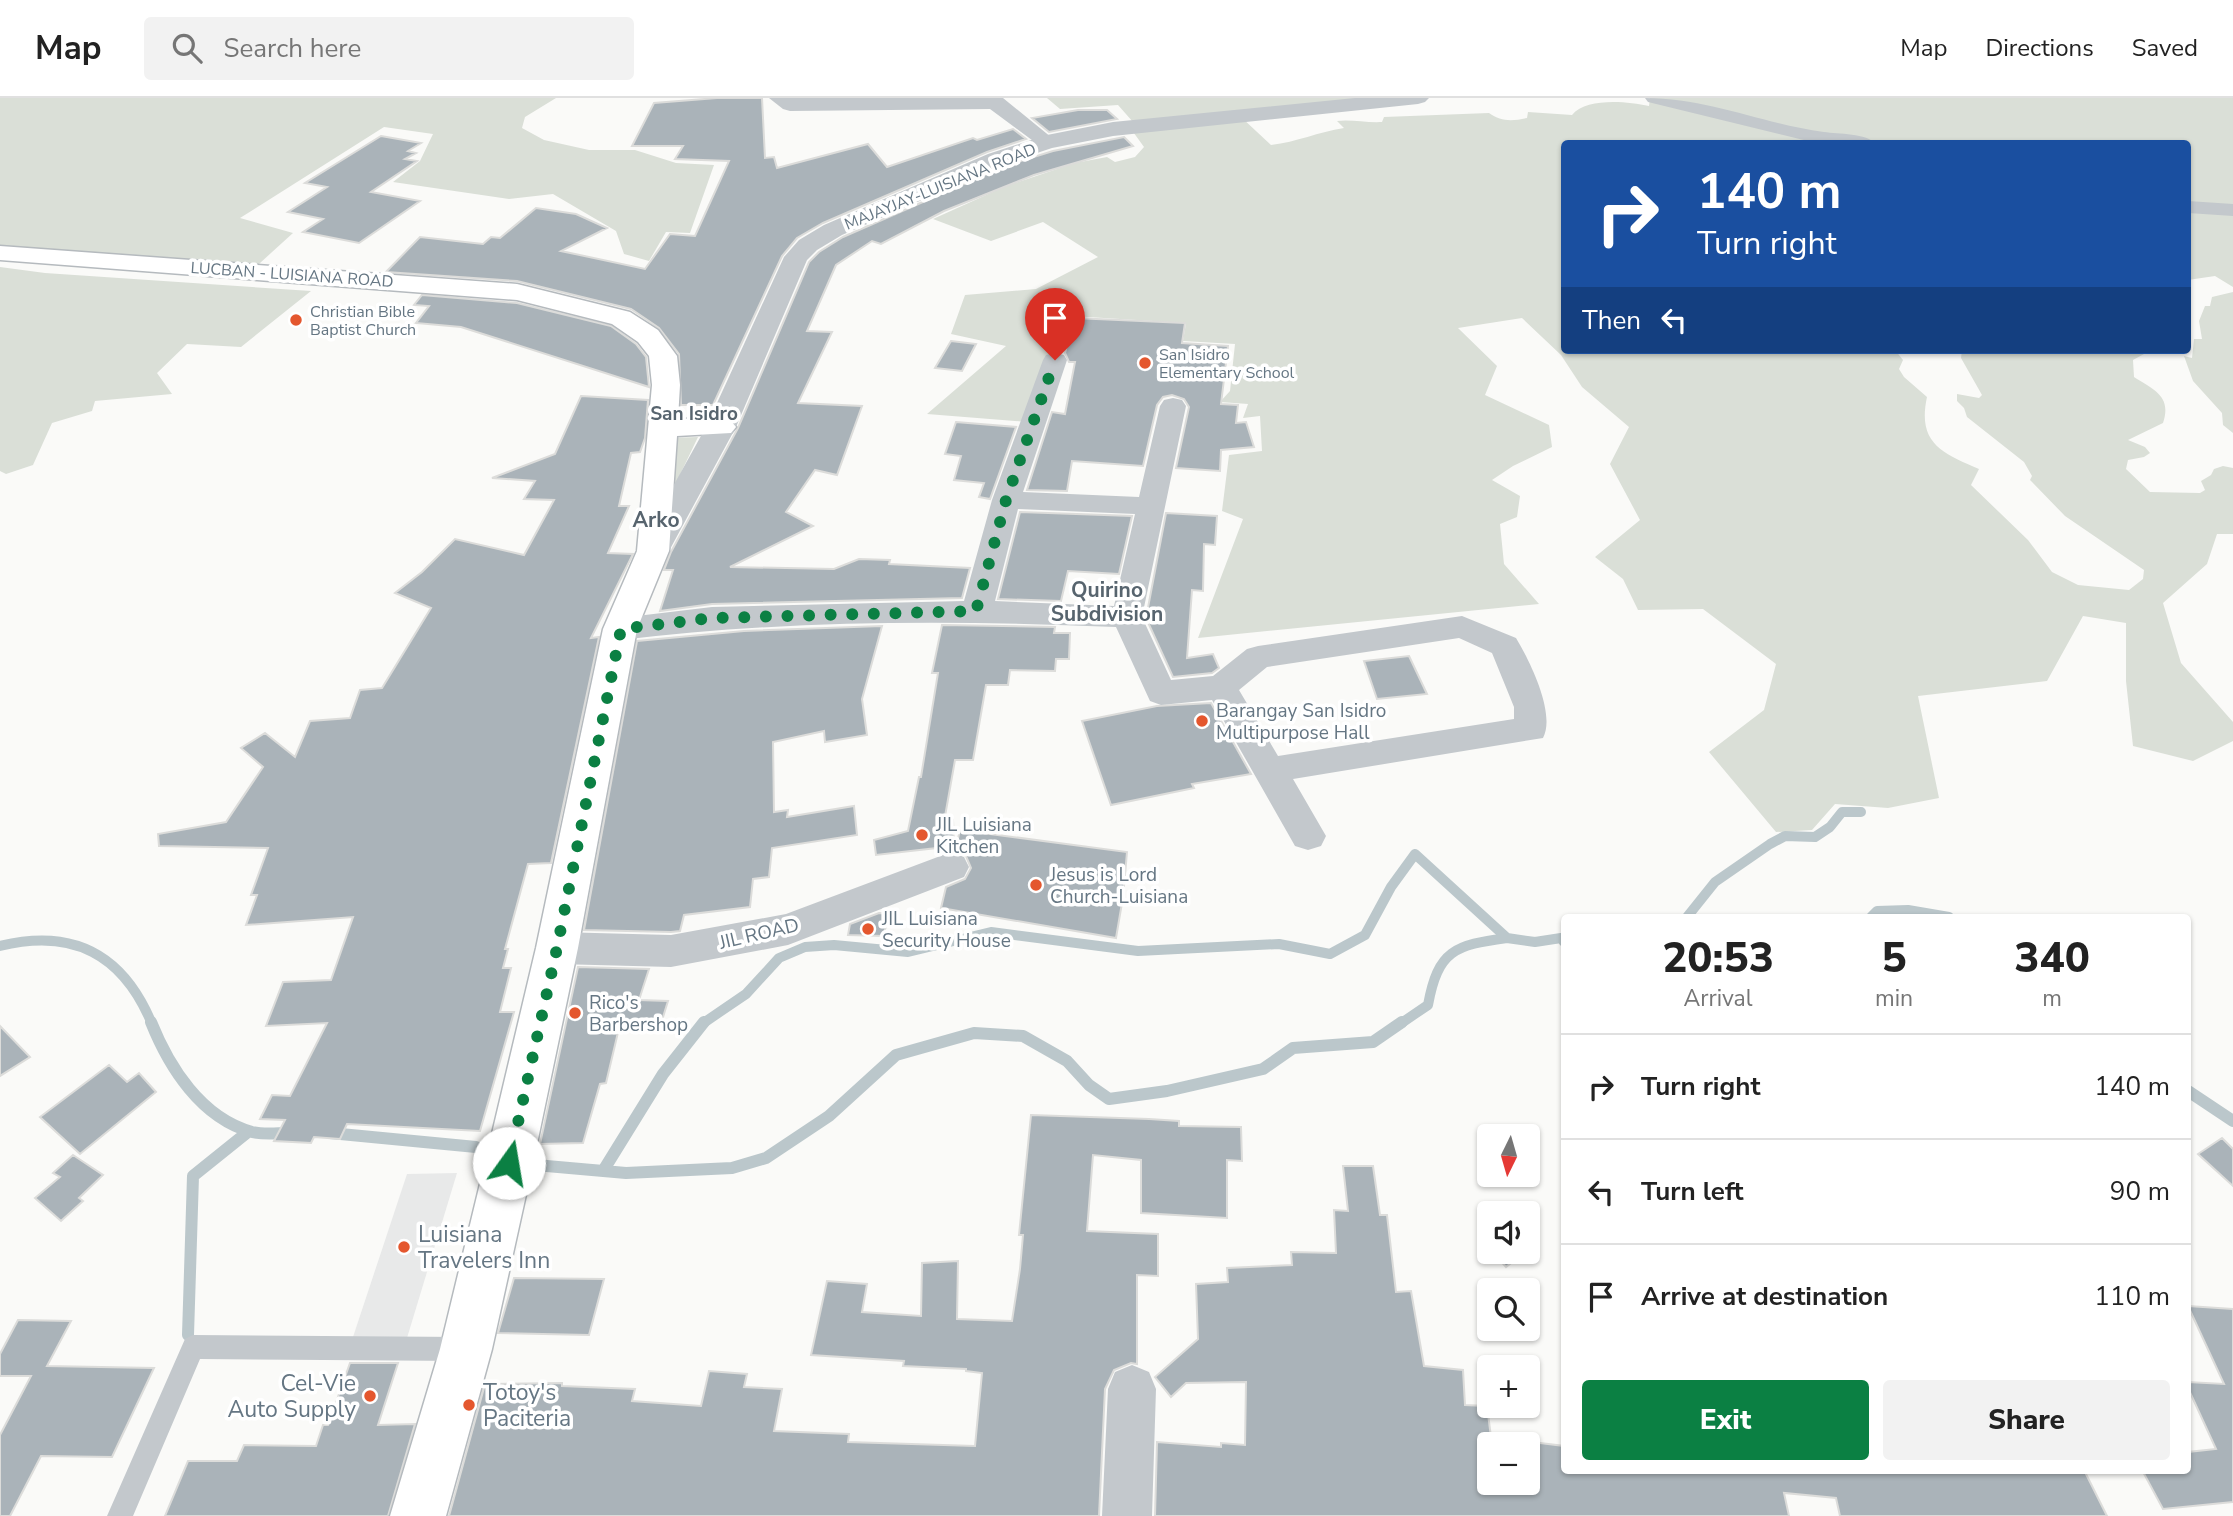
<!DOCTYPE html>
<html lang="en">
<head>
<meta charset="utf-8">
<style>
	:root { --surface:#fff; --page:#f2f2f2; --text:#222; --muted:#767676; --line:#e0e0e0; --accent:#0b8043 }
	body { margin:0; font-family:"Nunito Sans",sans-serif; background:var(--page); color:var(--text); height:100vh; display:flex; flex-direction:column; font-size:26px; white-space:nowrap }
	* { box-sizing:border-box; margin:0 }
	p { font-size:23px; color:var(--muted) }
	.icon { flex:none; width:38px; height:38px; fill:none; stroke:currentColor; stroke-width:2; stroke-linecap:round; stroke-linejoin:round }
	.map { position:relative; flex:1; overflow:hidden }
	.panel { position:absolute; left:1561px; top:816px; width:630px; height:560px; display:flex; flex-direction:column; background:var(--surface); border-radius:7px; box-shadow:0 2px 5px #0004 }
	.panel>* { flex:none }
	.guide { position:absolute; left:1561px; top:42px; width:630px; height:214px; border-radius:7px; box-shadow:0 2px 5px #0004; background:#1a4fa0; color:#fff; overflow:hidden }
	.needle { width:46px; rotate:185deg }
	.fabs { position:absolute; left:1477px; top:1026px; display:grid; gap:14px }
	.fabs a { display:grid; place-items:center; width:63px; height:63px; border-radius:7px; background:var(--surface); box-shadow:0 2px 5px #0004; font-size:35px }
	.pin { position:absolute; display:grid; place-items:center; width:60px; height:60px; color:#fff; margin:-72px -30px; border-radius:50% 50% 50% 0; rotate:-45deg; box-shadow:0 0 7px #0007 }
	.pin .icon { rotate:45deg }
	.me { position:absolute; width:77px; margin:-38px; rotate:13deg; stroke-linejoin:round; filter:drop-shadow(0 0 5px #0008) }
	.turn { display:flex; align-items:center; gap:24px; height:147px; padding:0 21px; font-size:32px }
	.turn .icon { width:91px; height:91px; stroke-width:2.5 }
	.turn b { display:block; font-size:49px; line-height:60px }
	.then { display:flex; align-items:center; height:66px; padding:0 21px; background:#0003; gap:14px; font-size:26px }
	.eta { display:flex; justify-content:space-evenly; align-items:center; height:119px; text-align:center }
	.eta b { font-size:42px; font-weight:800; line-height:49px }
	.button { display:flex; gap:14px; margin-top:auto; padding:14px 21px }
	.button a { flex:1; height:80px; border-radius:7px; background:var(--accent); color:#fff; font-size:28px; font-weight:800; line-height:80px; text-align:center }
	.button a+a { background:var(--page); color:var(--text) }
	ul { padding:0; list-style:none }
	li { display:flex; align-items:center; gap:21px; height:105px; padding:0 21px; border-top:2px solid var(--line) }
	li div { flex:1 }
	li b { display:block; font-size:26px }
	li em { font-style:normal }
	header { display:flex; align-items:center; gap:42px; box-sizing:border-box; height:98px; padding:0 35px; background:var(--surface); border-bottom:2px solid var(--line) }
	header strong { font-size:33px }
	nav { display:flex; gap:38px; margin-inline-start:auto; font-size:24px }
	.search { width:490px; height:63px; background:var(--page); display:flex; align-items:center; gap:18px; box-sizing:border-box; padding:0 24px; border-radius:7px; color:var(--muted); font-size:26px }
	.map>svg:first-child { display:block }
	.built { fill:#e8e9e9 }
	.green { fill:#dadfd7 }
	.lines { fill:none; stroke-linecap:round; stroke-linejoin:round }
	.stream-far1 { stroke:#bbc7cb; stroke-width:10 }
	.stream { stroke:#bbc7cb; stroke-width:12 }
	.building { fill:#aab3b9; stroke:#dcdcda; stroke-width:2; fill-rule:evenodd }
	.primary-casing { stroke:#b5babe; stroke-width:3 }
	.service { fill:#c3c8cc; fill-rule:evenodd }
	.minor { fill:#c3c8cc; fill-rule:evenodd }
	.tertiary { fill:#c3c8cc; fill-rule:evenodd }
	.primary { fill:#fff; fill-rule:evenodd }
	.route { stroke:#0b8043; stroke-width:12; stroke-dasharray:0 21.6 }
	.poi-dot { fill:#e4572e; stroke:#fff; stroke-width:2.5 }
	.labels { text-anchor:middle; stroke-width:7; stroke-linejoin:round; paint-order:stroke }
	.far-street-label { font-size:16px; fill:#657683; stroke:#fff }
	.far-poi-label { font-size:16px; fill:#657683; stroke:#fff; text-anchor:start }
	.far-quarter-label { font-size:19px; font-weight:bold; fill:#57646e; stroke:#fff }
	.poi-label { font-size:19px; fill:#657683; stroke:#fff; text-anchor:start }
	.street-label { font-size:19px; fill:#657683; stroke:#fff }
	.neighbourhood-label { font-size:21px; font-weight:bold; fill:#57646e; stroke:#fff }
	.near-poi-label { font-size:23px; fill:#657683; stroke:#fff; text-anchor:start }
</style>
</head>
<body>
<header>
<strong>Map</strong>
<div class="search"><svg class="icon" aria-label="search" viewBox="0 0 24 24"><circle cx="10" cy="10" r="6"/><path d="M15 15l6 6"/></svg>Search here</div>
<nav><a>Map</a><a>Directions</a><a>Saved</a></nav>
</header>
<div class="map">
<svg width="2233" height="1418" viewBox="0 0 2233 1418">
	<rect width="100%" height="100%" fill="#fafaf8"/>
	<path class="built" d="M457 1075 407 1240 352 1242 407 1076Z"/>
	<path class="green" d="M0 0H556L525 19 522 30 544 42 589 52H635L676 65 714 67 690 135 666 134 649 163 624 156 616 133 553 96 509 101 393 84 420 63 433 36 384 29 240 120 293 135 249 175 0 154Z
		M1047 0H1381L1133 24 1118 7 1060 11Z
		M1650 0H2233V189L2215 178 2188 182V46H1564V252H1895L1903 262 1899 271 1904 279 1927 299C1917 345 1942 355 1979 371L1971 387 2028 442 2052 474 2078 487 2129 492 2143 481 2144 472 2065 418 2030 382 2032 378 2024 364 1967 319 1964 310 1957 303V296L1979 300 1982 297 1961 260 1962 252H2144V256L2133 262 2134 279C2154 292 2172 298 2163 325L2128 342 2145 349 2150 355 2144 359 2128 362 2126 371 2150 394 2200 395 2205 392 2201 383 2211 377 2214 371 2223 368 2233 370V436H2217L2207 466 2163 505 2181 565 2233 624V643L2193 663 2133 648 2126 583V525L2083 518 2047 583 1918 598 1939 700 1888 710 1835 706 1812 732 1776 734 1709 654 1764 612 1776 566 1703 511 1638 512 1623 481 1595 459 1640 422 1610 366 1629 329 1582 289 1561 257 1522 220 1458 230 1497 268 1485 297 1549 327 1552 349 1513 368 1492 382 1520 398 1517 419 1500 426 1504 466 1539 506 1198 540 1243 421 1222 413 1229 357 1262 353 1260 318 1243 320 1248 306 1220 304 1230 293 1235 246 1183 243 1186 225 1071 218 1028 324 927 316 1006 248 951 236 965 197 1036 191 1098 159 1043 124 991 143 933 121 1006 88 1075 65 1107 59 1115 64 1135 59 1144 49 1131 31 1241 19 1271 47C1297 44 1318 34 1344 30L1337 23C1350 21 1367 25 1382 24L1384 19 1489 15C1501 24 1513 23 1527 20L1528 14 1572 17C1586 0 1625 3 1649 8Z
		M0 169 45 175 311 193 241 249 187 246 157 275 172 296 95 303 92 313 52 325 33 367 6 376 0 373Z
		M2233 194V335L2223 327 2222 315 2193 283 2184 258 2192 260 2194 241H2202L2199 223 2205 208H2210L2212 199Z
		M698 339 663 412 669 340Z"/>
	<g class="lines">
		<path class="stream-far1" d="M1687 819 1715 784 1770 746 1785 738 1815 739 1830 729 1842 714H1861
			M1871 819 1877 813 1908 812 1949 819
			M0 848C73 830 123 856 152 926
			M702 926 746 896 779 860 805 849 834 847 908 854 991 834 1138 853 1279 846 1330 856 1365 837 1391 789 1415 756 1507 840 1535 844 1561 840 1564 844
			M1400 926 1428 907C1438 852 1455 847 1507 840"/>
		<path class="stream" d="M151 924C169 969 201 1020 252 1034 264 1037 277 1035 290 1035
			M2188 993 2233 1023
			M330 1035 476 1049
			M524 1066 626 1075 732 1070 766 1060 829 1018 896 957 974 935 1023 938 1067 963 1089 987 1109 1001 1167 993 1263 971 1293 950 1373 944 1402 924
			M603 1073 663 976 704 924
			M188 1237 193 1078 249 1033"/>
	</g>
	<path class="building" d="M717 0H762L765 60 774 59 777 70 868 46 887 69 973 40 977 42 1013 31 1026 41 987 54 823 125 797 140 782 158 713 307H681L679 256 659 230 631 211 517 183 386 174 420 139 483 146 491 139 500 140 536 110 576 116 607 130 561 153 645 171 670 136 695 138 729 63 675 61 683 48H632L654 5Z
		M1078 12H1107L1117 21 1049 34 1032 20Z
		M381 38 421 45 408 53 416 55 405 61 417 63 371 94 420 103 359 145 303 134 323 121 288 114 327 89 305 85Z
		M1124 39 1133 48 1034 77 944 113 881 146 872 143 836 167 807 233 832 234 798 305 862 308 837 377 815 372 786 414 813 428 730 469 834 471 859 461 890 462 889 466 970 470 962 500 712 506 660 513 673 472H664L671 454 738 330 809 164 819 154 843 139 1005 68 1053 53Z
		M422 197 517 205 611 228 636 246 646 259 649 289 461 229 416 225 429 208 414 207Z
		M1074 220 1185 225 1182 245 1228 248 1221 306 1238 307 1236 325 1246 324 1254 349 1221 352 1220 373 1176 370 1189 309 1184 301 1172 297 1163 299 1157 307 1143 368 1072 363 1067 393 1027 392 1052 314 1065 316 1075 264H1069L1065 255Z
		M951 243 976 246 962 273 935 270Z
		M581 298 648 302 645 340 640 354 631 355 619 408H629L608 455 633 456 591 540 599 539 551 765 528 766 505 851H508L503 870H511L500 914H514L480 1033 347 1026 340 1041 314 1039 311 1045 274 1043 285 1022 260 1021 272 997 290 998 327 925 266 928 283 884 331 882 353 819 246 827 257 797H251L268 750 159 748 158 736 226 724 263 669 241 650 265 635 295 659 310 623 350 620 360 592 382 590 431 510 395 495 422 474 455 441 524 457 554 402 524 401 535 383 492 380 555 356Z
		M956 324 1016 329 990 401 979 399 984 385 954 382 961 358 945 356Z
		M1020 414 1132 418 1119 476 1068 473 1061 503 998 501Z
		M1166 415 1217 418 1215 447 1204 446 1203 493 1192 492 1187 560 1213 556 1219 570 1212 575 1173 579 1146 520Z
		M942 527 1055 529 1054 535H1070L1069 561H1056L1055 573 1010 572 1008 587H986L973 662H955L944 724 953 722 954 748 876 757 874 742 908 733 919 679H921L938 575H932Z
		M882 528 862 601 867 637 825 644 824 633 773 644 774 714 788 712 787 719 854 708 857 737 772 750 769 779 753 781 750 809 684 817 680 833 671 834 584 832 637 543 744 533Z
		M1409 558 1427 596 1377 601 1364 563Z
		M1211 605 1251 676 1192 686 1194 690 1111 707 1082 623 1157 608Z
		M960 732 1127 754 1123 799 1116 840 941 810 946 789 965 781 971 770 966 758 955 753Z
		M879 815 890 816 883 838 848 837 850 826Z
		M578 869 649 871 639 902 668 903 659 932 619 930 606 985 600 986 583 1045 540 1046Z
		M0 928 30 959 0 978Z
		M109 967 127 984 139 975 156 994 80 1056 40 1019Z
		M1031 1017 1149 1021 1179 1023V1028L1241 1029 1242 1063 1227 1062V1120L1141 1115V1062L1093 1057 1087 1133 1158 1136V1178L1137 1177V1266L1131 1265 1114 1272 1105 1291 1099 1418H449L485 1286 562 1285V1288L635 1291 632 1303 701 1308 709 1273 747 1276 744 1289 782 1291 774 1333 849 1336 848 1344 975 1348 982 1275 966 1273V1271L903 1268 904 1263 811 1257 827 1183 867 1186 862 1214 921 1218 922 1165 958 1163 957 1221 1012 1223 1020 1171 1023 1137H1019Z
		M2222 1040 2233 1051V1088L2198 1056Z
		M73 1057 103 1077 79 1100 83 1103 61 1123 35 1100 60 1079 53 1075Z
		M1343 1068H1373L1380 1117H1387L1396 1194 1411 1193 1424 1268 1463 1272 1465 1307 1487 1308 1491 1339 1564 1348V1372H2084L2107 1418H1840L1836 1400 1784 1395 1789 1418H1155L1157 1344 1221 1349V1345L1245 1347 1246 1284 1186 1285 1171 1299 1155 1279 1198 1241 1196 1186 1228 1184 1227 1170 1292 1167 1291 1154 1336 1155 1334 1112 1348 1113ZM1489 1346H1528V1384H1489Z
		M1492 1153H1526L1506 1169Z
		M514 1180 604 1181 589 1237 498 1235Z
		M2188 1208 2233 1211V1404L2163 1411 2142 1372H2188V1354L2216 1351 2188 1290V1284L2224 1286Z
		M18 1222 71 1223 47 1268 154 1270 112 1359 41 1358 10 1418H0V1337L31 1278H0V1256Z
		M350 1265H398L378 1327 415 1326 388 1418H165L188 1363H237L244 1347 316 1348 323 1327H328Z"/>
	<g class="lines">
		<defs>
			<path id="primary" d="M0 148 517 186 630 214 658 232 677 258 680 287 678 321 721 320 731 323 736 329 731 335 677 338 669 453 637 531 578 850 533 1065 492 1251 446 1418H390L440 1251 485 1065 536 850 603 531 637 453 652 287 649 258 638 244 612 226 517 202 0 162Z"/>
		</defs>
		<use href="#primary" class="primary-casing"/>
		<path class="service" d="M193 1237 464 1239 472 1243 476 1251 472 1259 464 1263 200 1261 133 1418H107L185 1241Z"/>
		<path class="minor" d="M769 0H1003L1057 44 1054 48H1040L990 11 790 13 783 11Z
			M1645 0C1709 0 1763 26 1824 34 1838 36 1867 35 1876 46L1816 45 1648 4Z
			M2188 103 2233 106V118L2188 115Z
			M1055 255 1064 257 1067 262 1023 394 1139 399 1160 308 1164 302 1173 300 1182 302 1186 308 1142 519 1171 582 1213 578 1247 551 1258 548 1462 518 1516 540C1530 563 1556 616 1543 640L1293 681 1326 738 1321 748 1308 752 1295 748 1212 602 1161 607 1150 603 1116 529C951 522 784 522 620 542L609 539 604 531 609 523 620 520 712 509 964 503 992 402 1043 262 1046 257ZM1018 411 1135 416 1114 508 995 503ZM1459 540 1492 555 1514 609V621L1278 658 1239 592 1267 569Z
			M951 754 964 759 969 769 964 779 788 847 671 869 557 866 544 861 538 850 544 839 557 834 671 837 786 816Z
			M1132 1267 1149 1274 1156 1291 1152 1418H1102L1108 1291 1115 1274Z"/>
		<path class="tertiary" d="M1355 0H1429L1425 4 1418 6 1113 38 1052 50 1004 66 842 137 817 152 807 162 736 329 669 453 664 460 653 463 642 460 637 453 706 329 784 159 799 142 824 127 988 56 1047 37 1113 24Z"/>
		<use href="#primary" class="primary"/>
	</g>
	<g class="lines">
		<path class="route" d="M509 1065 557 850 621 531 712 520 976 513 1006 402 1055 262"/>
	</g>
	<g class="poi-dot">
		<circle cx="296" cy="222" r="7"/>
		<circle cx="1145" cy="265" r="7"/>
		<circle cx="1202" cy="623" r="7"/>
		<circle cx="922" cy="737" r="7"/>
		<circle cx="1036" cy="787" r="7"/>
		<circle cx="868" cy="831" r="7"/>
		<circle cx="575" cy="915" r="7"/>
		<circle cx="404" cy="1149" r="7"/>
		<circle cx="370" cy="1298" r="7"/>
		<circle cx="469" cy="1307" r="7"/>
	</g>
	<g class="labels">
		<g class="far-street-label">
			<text transform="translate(940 88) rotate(-22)" y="6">MAJAYJAY-LUISIANA ROAD</text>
			<text transform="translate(292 176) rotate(4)" y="6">LUCBAN - LUISIANA ROAD</text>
		</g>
		<g class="far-poi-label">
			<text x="310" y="219">Christian Bible<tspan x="310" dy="18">Baptist Church</tspan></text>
			<text x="1159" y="262">San Isidro<tspan x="1159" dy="18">Elementary School</tspan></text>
		</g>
		<g class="far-quarter-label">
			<text x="694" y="322">San Isidro</text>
		</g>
		<g class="poi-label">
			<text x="1216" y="619">Barangay San Isidro<tspan x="1216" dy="22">Multipurpose Hall</tspan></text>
			<text x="936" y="733">JIL Luisiana<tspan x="936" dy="22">Kitchen</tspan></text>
			<text x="1050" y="783">Jesus is Lord<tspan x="1050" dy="22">Church-Luisiana</tspan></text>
			<text x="882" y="827">JIL Luisiana<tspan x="882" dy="22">Security House</tspan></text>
			<text x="589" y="911">Rico's<tspan x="589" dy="22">Barbershop</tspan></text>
		</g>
		<g class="street-label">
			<text transform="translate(759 835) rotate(-13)" y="7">JIL ROAD</text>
		</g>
		<g class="neighbourhood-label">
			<text x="656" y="429">Arko</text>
			<text x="1107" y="499">Quirino<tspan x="1107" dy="24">Subdivision</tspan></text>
		</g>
		<g class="near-poi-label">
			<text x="418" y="1144">Luisiana<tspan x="418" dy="26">Travelers Inn</tspan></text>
			<text x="356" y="1293" text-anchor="end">Cel-Vie<tspan x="356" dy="26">Auto Supply</tspan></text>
			<text x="483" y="1302">Totoy's<tspan x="483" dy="26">Paciteria</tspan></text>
		</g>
	</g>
</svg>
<div class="fabs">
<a><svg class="needle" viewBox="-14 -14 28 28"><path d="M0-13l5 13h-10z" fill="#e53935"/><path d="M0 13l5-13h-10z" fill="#767676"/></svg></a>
<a><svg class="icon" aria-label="sound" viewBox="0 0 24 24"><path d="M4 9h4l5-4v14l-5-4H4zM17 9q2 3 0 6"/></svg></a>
<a><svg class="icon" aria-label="search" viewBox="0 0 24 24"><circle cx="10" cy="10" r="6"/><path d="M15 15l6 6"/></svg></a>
<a>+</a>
<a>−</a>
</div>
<div class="pin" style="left:1055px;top:262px;background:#d93025"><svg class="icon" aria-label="arrive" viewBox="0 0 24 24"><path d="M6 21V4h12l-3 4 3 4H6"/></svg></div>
<svg class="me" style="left:509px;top:1065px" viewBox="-20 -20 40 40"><circle r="19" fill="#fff"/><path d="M0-13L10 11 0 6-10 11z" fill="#0b8043"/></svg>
<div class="guide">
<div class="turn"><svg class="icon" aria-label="right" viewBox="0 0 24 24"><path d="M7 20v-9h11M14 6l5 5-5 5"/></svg><div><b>140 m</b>Turn right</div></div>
<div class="then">Then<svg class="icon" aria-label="left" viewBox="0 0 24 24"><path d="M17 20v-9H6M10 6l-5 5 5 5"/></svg></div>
</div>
<section class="panel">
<div class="eta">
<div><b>20:53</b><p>Arrival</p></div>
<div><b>5</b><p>min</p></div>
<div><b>340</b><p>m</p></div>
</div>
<ul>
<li><svg class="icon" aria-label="right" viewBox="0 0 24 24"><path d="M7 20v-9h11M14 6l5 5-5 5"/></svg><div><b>Turn right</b></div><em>140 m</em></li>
<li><svg class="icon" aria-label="left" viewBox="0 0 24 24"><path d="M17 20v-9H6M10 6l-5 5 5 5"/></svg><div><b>Turn left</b></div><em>90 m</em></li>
<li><svg class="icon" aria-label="arrive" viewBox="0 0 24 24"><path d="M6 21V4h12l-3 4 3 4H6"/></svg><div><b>Arrive at destination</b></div><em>110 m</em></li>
</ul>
<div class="button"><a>Exit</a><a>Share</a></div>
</section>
</div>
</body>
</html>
